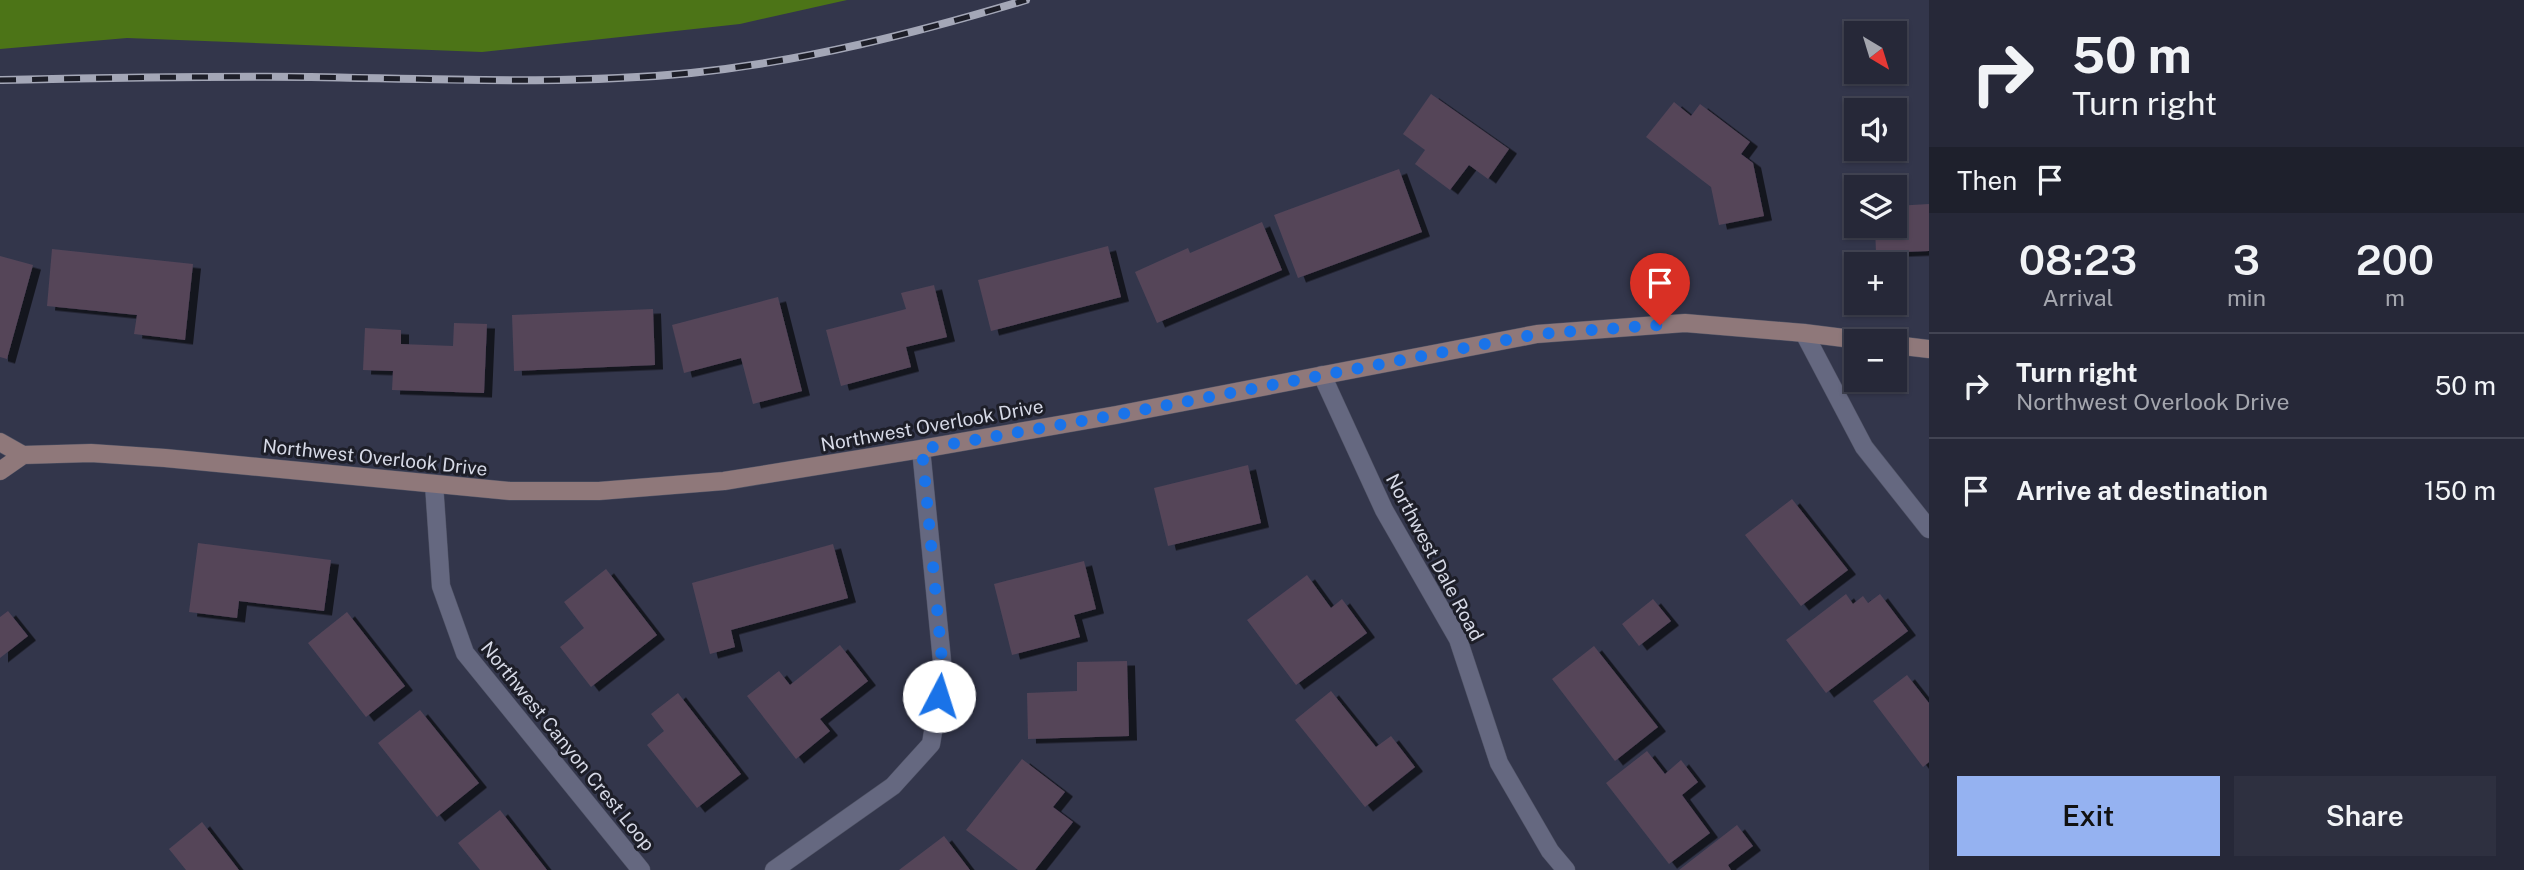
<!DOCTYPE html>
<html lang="en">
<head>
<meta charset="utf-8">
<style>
	:root { --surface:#262838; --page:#2e3040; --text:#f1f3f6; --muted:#a4a6ae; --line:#424453; --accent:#95b2f1 }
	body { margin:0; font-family:"Public Sans",sans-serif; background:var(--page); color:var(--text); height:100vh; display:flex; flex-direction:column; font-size:26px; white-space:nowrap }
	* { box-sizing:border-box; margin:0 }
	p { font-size:23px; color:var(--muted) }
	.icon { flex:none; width:38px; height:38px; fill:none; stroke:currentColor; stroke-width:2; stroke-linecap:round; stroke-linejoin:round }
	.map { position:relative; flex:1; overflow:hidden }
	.sheet { display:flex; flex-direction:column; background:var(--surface); width:595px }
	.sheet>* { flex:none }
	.top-card { background:#262838; color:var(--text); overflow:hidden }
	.needle { width:46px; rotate:142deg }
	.tools { position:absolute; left:1844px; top:21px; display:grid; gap:14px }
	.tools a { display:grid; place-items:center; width:63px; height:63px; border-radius:0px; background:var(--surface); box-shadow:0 2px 5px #0004,0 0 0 2px var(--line); font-size:35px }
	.pin { position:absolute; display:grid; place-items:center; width:60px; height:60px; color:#fff; margin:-72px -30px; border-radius:50% 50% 50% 0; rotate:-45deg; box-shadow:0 0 7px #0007 }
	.pin .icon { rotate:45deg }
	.me { position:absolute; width:77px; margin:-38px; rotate:5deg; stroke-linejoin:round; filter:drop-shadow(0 0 5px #0008) }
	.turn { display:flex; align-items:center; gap:24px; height:147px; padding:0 28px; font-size:32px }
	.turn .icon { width:91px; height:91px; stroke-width:2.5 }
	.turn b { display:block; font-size:49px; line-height:60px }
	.then { display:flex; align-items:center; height:66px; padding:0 28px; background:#0003; gap:14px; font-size:26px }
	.eta { display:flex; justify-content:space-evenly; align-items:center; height:119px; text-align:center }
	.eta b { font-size:42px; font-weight:600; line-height:49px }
	.cta { display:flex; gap:14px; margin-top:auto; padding:14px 28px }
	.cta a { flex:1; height:80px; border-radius:0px; background:var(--accent); color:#111; font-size:28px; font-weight:600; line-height:80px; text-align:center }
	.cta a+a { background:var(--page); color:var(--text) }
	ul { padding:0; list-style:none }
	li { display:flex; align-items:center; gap:21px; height:105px; padding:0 28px; border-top:2px solid var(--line) }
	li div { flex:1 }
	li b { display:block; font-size:26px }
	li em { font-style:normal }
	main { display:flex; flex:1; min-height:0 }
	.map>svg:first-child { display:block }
	.forest { fill:#4c7417 }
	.building { fill:#544559; filter:url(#shadow) }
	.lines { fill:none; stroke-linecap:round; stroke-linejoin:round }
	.street-casing { stroke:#4f5264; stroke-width:19 }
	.secondary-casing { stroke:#4f5264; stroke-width:19 }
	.street { stroke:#656880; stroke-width:18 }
	.secondary { stroke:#8f787a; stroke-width:18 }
	.rail-casing { stroke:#a4a7b7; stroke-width:8 }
	.rail { stroke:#1d1e28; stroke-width:5; stroke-dasharray:16; stroke-linecap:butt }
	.route { stroke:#1a73e8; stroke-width:12; stroke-dasharray:0 21.6 }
	.labels { text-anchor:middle; stroke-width:6; stroke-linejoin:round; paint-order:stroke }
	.street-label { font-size:19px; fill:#d6d9e6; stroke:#1d1e28 }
</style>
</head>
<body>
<main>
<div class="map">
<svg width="1929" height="870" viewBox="0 0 1929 870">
	<defs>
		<filter id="shadow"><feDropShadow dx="8" dy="4.5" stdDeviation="0" flood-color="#0009"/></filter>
	</defs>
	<rect width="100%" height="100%" fill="#33364b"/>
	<path class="forest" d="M0 0H847L740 24 482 52 127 38 0 49Z"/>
	<path class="building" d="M1431 94 1509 149 1488 179 1469 165 1450 190 1415 164 1425 150 1403 134Z
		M1674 102 1691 116 1700 104 1750 142 1741 154 1753 163 1764 216 1719 225 1711 187 1646 137Z
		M1399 169 1422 232 1298 278 1274 215Z
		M1929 204V251L1876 253 1875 226H1895V206Z
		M1262 222 1282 270 1157 323 1135 272 1188 248 1190 253Z
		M1108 246 1121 297 991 331 978 280Z
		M52 249 193 264 185 340 134 334 137 315 47 306Z
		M0 256 33 265 7 359 0 357Z
		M934 285 947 337 906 347 911 367 841 386 826 330 906 309 901 293Z
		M778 297 802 391 753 404 741 358 684 373 672 325Z
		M653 309 655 365 514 371 512 315Z
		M454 323 487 324 484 393 392 390 393 371 363 370 365 328 401 330V344L453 346Z
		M1248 465 1261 523 1168 546 1154 488Z
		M1792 499 1848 570 1801 606 1745 535Z
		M198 543 331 560 324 611 239 601 237 618 189 612Z
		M833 544 848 598 731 630 735 647 710 654 692 583Z
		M1084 561 1096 609 1074 615 1080 637 1012 655 994 584Z
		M606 569 657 635 591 687 560 647 584 628 564 602Z
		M1307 575 1331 608 1342 599 1367 633 1296 685 1247 620Z
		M1846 594 1853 604 1863 596 1868 603 1880 594 1908 631 1826 693 1786 640Z
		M1653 599 1671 621 1639 646 1622 624Z
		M8 611 28 636 0 658V617Z
		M347 612 405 686 366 717 308 643Z
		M840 645 868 681 820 719 830 731 796 759 747 696 779 671 790 685Z
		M1594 646 1658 727 1615 761 1552 679Z
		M1127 661 1129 736 1028 739 1027 693 1077 691V662Z
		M1907 675 1929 703V762L1923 767 1873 701Z
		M1331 691 1376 747 1391 736 1415 767 1365 807 1295 720Z
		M678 693 741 774 697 808 647 745 664 731 651 714Z
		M420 710 479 783 437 817 378 743Z
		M1647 751 1665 774 1681 760 1698 782 1682 795 1710 833 1669 864 1606 783Z
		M1022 759 1065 792 1053 807 1073 822 1035 870H1018L966 830Z
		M500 810 547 870H480L458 843Z
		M202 822 239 870H186L169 849Z
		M1737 825 1753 846 1728 865 1731 870H1679Z
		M944 836 970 870H899Z"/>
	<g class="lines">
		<defs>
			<path id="street" d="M1804 333 1864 447 1929 529
				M1322 375 1384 510 1458 639 1499 763 1550 851 1566 870
				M434 484 441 586 465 653 641 870
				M774 870 893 786 931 744 943 671 921 449"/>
			<path id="secondary" d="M1895 345 1929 349
				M0 442 23 455 91 453 165 458 510 491H599L724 481 921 449 1116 415 1537 334 1685 323 1804 333 1868 341
				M0 471 23 455"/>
		</defs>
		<use href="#street" class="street-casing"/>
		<use href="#secondary" class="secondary-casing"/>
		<use href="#street" class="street"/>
		<use href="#secondary" class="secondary"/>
		<defs>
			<path id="rail" d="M0 80C104 78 207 76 311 77 437 79 566 85 691 73 806 61 916 33 1026 0"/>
		</defs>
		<use href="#rail" class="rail-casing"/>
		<use href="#rail" class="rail"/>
	</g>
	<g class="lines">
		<path class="route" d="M939 696 943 671 922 449 1116 415 1537 334 1660 325"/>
	</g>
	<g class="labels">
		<g class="street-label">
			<text transform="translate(932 425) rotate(-10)" y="7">Northwest Overlook Drive</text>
			<text transform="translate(375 457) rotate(6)" y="7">Northwest Overlook Drive</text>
			<text transform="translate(1435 557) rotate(62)" y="7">Northwest Dale Road</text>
			<text transform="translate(568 746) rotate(51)" y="7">Northwest Canyon Crest Loop</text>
		</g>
	</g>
</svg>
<div class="tools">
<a><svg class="needle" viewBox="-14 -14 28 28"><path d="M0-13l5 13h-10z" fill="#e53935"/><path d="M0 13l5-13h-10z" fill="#a4a6ae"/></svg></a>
<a><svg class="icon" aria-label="sound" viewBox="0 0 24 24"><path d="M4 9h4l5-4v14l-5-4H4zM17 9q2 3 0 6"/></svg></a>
<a><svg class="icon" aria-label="layers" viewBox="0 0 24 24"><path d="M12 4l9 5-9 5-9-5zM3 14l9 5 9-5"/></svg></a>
<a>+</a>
<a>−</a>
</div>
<div class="pin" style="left:1660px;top:325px;background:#d93025"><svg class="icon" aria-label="arrive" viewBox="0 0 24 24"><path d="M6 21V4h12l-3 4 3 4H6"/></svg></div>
<svg class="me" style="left:939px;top:696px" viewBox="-20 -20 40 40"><circle r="19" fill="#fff"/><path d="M0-13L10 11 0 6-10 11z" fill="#1a73e8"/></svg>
</div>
<section class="sheet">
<div class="top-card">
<div class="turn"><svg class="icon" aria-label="right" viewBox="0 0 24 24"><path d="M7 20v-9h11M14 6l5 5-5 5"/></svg><div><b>50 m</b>Turn right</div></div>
<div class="then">Then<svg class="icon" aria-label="arrive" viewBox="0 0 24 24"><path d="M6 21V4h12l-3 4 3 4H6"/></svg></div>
</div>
<div class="eta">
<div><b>08:23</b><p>Arrival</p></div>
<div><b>3</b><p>min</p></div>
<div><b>200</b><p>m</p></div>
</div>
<ul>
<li><svg class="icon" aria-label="right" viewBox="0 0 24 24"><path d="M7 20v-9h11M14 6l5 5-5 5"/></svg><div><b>Turn right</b><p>Northwest Overlook Drive</p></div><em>50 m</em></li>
<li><svg class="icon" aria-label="arrive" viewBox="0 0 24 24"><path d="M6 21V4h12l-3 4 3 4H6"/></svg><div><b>Arrive at destination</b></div><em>150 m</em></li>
</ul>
<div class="cta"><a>Exit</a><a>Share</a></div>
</section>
</main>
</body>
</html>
